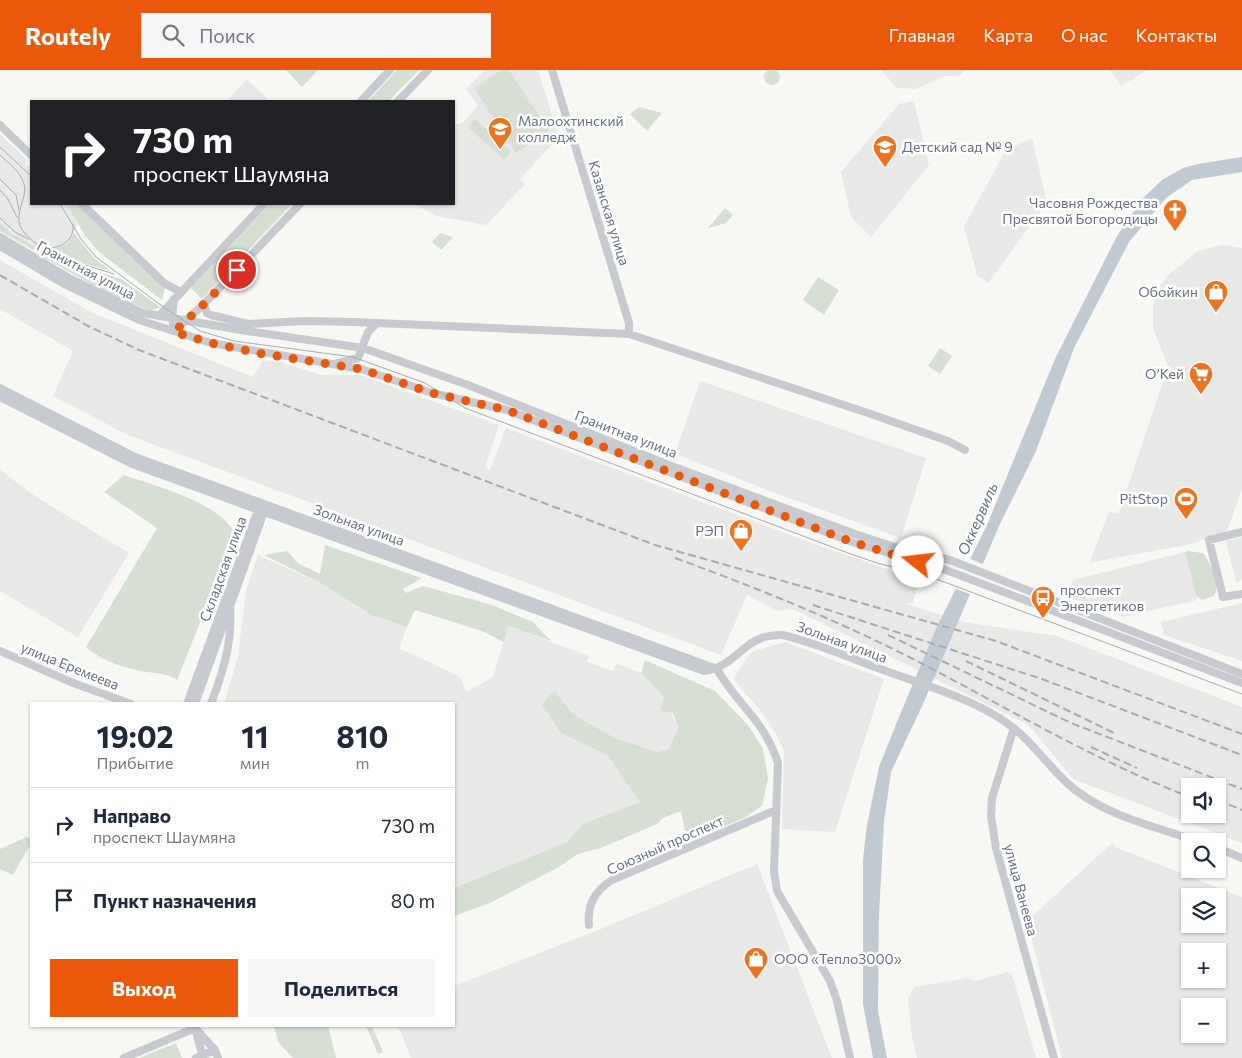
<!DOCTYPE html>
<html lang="ru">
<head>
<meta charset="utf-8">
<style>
	:root { --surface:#fff; --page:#f6f6f7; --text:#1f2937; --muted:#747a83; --line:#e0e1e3; --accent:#ea580c }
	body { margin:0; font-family:Commissioner,sans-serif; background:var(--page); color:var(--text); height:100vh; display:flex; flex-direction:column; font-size:19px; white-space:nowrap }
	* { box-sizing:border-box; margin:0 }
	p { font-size:16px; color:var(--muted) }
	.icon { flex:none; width:28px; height:28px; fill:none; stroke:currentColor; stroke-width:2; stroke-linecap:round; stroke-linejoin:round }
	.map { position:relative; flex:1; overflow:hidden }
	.sheet { position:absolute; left:30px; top:632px; width:425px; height:325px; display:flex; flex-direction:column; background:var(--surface); border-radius:0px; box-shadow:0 1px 4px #0004 }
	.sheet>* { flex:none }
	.banner { position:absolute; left:30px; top:30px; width:425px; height:105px; border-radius:0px; box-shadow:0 1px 4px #0004; background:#202124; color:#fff; overflow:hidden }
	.tools { position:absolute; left:1181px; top:708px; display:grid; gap:10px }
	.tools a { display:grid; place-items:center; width:45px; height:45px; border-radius:0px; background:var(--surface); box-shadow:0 1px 4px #0004; font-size:25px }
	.pin { position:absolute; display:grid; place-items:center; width:42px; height:42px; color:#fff; margin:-21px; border:2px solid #fff; border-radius:50%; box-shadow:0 1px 5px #0007 }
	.me { position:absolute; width:55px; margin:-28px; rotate:286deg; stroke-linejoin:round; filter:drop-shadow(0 0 4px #0008) }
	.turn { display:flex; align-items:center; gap:18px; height:105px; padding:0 20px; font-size:22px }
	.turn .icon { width:65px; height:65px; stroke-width:2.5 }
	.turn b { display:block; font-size:35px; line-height:42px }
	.eta { display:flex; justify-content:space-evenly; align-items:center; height:85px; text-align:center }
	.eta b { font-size:30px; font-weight:700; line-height:35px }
	.cta { display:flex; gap:10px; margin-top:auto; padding:10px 20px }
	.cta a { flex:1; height:58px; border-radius:0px; background:var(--accent); color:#fff; font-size:20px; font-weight:700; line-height:58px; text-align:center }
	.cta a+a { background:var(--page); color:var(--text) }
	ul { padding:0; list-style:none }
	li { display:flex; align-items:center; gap:15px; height:75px; padding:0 20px; border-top:1px solid var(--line) }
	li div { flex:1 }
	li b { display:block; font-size:19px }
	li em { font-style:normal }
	header { display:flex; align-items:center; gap:30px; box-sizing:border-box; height:70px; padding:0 25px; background:var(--accent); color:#fff }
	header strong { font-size:24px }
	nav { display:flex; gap:28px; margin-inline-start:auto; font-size:18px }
	.search { width:350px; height:45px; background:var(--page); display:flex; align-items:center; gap:12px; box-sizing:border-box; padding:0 18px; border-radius:0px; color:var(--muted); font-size:19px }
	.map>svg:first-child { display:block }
	.built { fill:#e8e8e7; fill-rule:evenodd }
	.green { fill:#d7dfd5 }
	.water { fill:#c1cad0 }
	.pier { fill:#f7f7f4 }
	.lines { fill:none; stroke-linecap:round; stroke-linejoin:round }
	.minor { stroke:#c7cace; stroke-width:8 }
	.tram { stroke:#a7abb3; stroke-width:1 }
	.rail { stroke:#a7abb3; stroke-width:2; stroke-dasharray:8 4; stroke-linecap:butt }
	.route { stroke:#ea580c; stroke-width:9; stroke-dasharray:0 16.2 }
	.labels { text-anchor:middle; stroke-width:5; stroke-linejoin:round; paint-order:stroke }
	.poi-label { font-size:14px; fill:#657187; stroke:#fff; text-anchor:end }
	.street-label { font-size:14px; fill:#657187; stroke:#fff }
	.water-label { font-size:15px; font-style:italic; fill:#607383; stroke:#fff }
</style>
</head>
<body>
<header>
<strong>Routely</strong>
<div class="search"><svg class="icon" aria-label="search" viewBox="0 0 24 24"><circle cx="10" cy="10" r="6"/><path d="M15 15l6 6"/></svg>Поиск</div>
<nav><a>Главная</a><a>Карта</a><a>О нас</a><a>Контакты</a></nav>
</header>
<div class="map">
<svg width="1242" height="988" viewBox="0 0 1242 988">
	<rect width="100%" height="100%" fill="#f7f7f4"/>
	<path class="built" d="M485 0H538L559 67 520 109 525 114 486 155 436 146 415 134H454V55L462 53 478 36 466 19Z
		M881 0H966L958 6H945L916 19 897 18Z
		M1110 0H1147L1121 16Z
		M247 9 270 31H226Z
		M914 31 929 95 871 167 851 147 841 102 899 34Z
		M0 64 27 90 25 93 31 100V134H66L78 154 70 171 63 177 48 182 12 164 0 153Z
		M1032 68 1047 133 988 213 977 205 964 156 1006 80Z
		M1222 175 1242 178V419L1227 461 1191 474 1089 493 1109 442 1119 443 1168 297 1153 258V236L1159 218 1168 205 1198 181Z
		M0 190 93 243 253 307 263 290 281 292 321 305H360L499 355 485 397 490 400 506 358 814 474 919 510 913 533 906 534 963 552 1057 566 1242 637V773L1073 709 1033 660 1023 652 793 539 777 541 747 525 721 585 128 365 53 326 73 281 0 239ZM1190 716H1218V744H1190Z
		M700 311 926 388 901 468 786 427 675 384Z
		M0 400 38 428 129 483 78 567 0 521Z
		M1242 467V510L1236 512 1226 471Z
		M1185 482 1197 530 1123 547 1067 526 1073 510Z
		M258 485 322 514 371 545 407 557 399 578 456 605 461 608 466 622 493 607 508 556 589 586 587 592 613 601 617 593 641 603 664 627 678 658 669 679 658 682 613 667 573 644 553 622 561 663 608 686 640 731 645 747 454 820V634H224L238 586 246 520Z
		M1242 533V591L1164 565 1161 552Z
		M785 572 884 609 835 762 782 759 784 681 776 664 759 639 733 609 751 582Z
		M1112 773 1117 778 1242 827V988H1062L1027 851ZM1190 826H1218V854H1190ZM1190 881H1218V909H1190ZM1190 936H1218V964H1190Z
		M757 794 832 988H411L398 956H454V916L591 863Z
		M1007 902 1012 904 1036 988H917L912 967 908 929 914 917 968 908 975 911Z"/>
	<path class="green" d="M764 7a8 8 0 1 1 16 0a8 8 0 1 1-16 0Z
		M286 0H318L302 17Z
		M397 0H419L389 31H368Z
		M501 0H509L549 61 516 83 474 18Z
		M639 37 662 43 647 61 630 44Z
		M475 49 511 82 504 90 468 57Z
		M66 134H80L165 218 162 230 100 183 86 167Z
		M270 134H292L202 229 191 218Z
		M725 138 733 145 726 153 708 158Z
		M0 153 12 164 35 176 33 180 0 161Z
		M74 163 94 188 111 201 75 191 53 180 67 174Z
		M440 163 453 167 441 180 432 172Z
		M40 178 74 194 121 209 160 237 150 241 102 220 39 185Z
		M818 207 839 220 824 245 803 230Z
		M940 278 952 286 940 304 928 296Z
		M124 405C160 418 207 428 232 458L231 475 177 610C164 601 151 604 136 600 119 596 99 589 86 577L157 458 104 422Z
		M325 475 422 508 403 519 405 523 423 516 492 535 533 552 551 571 508 556 504 572 482 561 415 540 407 557 371 545 322 514 264 485 287 481 298 493 320 504Z
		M1188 481 1203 483C1211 494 1221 512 1214 526L1202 530 1196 526 1185 482Z
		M645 590 715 621 747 654 763 678 768 709 762 736 744 748 687 772 681 741 663 748 657 754 601 778 578 784 557 798 488 834 454 846V818L567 772 583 754 640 732 608 686 561 663 542 635 554 621 573 644 613 667 658 682 669 679 678 658 673 643 660 641 664 627 641 603Z
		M27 767 31 770V774L13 805 0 799V779Z
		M274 956H328L336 988H293L278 972Z
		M366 956H372L383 982 378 984Z
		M176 973 182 988H139Z"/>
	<path class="water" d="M1242 87V102L1192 110 1166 128 1129 172 1074 278 1036 381 999 456 923 634 891 702 884 751 879 845 878 941 887 988H873L863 934V790L867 755 879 697 899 647 936 559 987 455 1055 289 1117 166 1142 129 1162 110 1183 98 1198 94Z"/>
	<path class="pier" d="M968 488 985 495 972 525 954 518Z"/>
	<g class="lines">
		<path class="minor" d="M552 0 629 253V264
			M361 31 390 0
			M398 31 428 0
			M0 55 31 85
			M82 134 164 213 181 222
			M0 167 69 208 143 243 247 261 363 278 468 315 669 395 855 464 898 478 950 490 1242 604
			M0 176 66 215 139 250 211 273 361 299 432 323 507 340 852 472 946 500 1242 613
			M204 234 207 243 211 245 248 254 305 251 354 252 629 264 865 342 948 371 965 380
			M159 246 264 134
			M174 261 204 234 300 134
			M174 261 172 248 174 229
			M338 293 358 288 368 262 376 254
			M0 318 135 387 717 599
			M0 327 132 394 704 601C741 595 742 564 782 565 818 573 852 589 886 601 924 615 967 627 1001 649 1028 666 1044 691 1066 712 1101 745 1153 756 1197 771
			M1242 462 1209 470 1223 527 1242 524
			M0 581 73 613 131 634
			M717 599C737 635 764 649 778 693L774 802 777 821 830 911 837 931 850 988
			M187 634 258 440 261 437
			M195 634 265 439
			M211 634C223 602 233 571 230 536
			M1014 658 992 728 991 746 996 778 1054 988
			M1218 778 1242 788
			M589 855C587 834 595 821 612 810L776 740
			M195 958 215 980 218 988
			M196 961 203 988
			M124 988 195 958
			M196 988 215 980"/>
		<path class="tram" d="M0 77 31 106
			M0 85C14 98 30 109 23 129 21 137 18 144 19 152 24 180 90 196 114 204
			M0 109 16 125 19 140
			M0 120 8 129 17 147
			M60 134 81 169 96 187 166 239 200 261 234 271 353 287 425 313 465 338 848 483 877 493 931 507 1242 624
			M0 148 15 162 28 169
			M45 178C60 179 75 171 73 154"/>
		<path class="rail" d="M0 205 88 256 139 280 655 475 996 571 1242 664
			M675 488C757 518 837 550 915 590 1008 638 1091 689 1190 727
			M813 535 1042 609 1242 685
			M888 565 1071 653 1242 719
			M966 591 1116 664
			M1091 677 1137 698
			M1218 730 1242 740"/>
	</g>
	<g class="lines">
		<path class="route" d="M237 200 204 234 174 262 211 273 258 283 361 299 432 323 507 340 852 472 918 492"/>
	</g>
	<defs>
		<symbol id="university-pin" viewBox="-11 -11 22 30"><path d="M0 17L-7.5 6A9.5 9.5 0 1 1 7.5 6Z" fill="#ec7420" stroke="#fff"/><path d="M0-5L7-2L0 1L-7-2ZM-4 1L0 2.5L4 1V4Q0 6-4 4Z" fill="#fff"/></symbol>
		<symbol id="school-pin" viewBox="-11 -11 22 30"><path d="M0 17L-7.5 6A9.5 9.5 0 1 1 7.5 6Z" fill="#ec7420" stroke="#fff"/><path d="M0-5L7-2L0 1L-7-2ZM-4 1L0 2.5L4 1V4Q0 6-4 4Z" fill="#fff"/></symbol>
		<symbol id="church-pin" viewBox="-11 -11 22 30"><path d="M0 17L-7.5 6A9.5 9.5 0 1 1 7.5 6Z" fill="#ec7420" stroke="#fff"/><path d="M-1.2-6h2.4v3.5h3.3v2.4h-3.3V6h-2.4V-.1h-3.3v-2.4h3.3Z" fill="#fff"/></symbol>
		<symbol id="shop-pin" viewBox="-11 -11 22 30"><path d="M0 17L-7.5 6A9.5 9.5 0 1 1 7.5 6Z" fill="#ec7420" stroke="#fff"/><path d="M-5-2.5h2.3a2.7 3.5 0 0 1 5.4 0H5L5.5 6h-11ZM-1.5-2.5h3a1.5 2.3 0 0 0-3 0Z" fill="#fff"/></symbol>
		<symbol id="supermarket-pin" viewBox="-11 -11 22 30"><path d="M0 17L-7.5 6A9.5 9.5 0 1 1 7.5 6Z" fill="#ec7420" stroke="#fff"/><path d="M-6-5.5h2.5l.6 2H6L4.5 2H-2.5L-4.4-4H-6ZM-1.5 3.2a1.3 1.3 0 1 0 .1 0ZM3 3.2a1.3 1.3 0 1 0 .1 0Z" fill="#fff"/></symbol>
		<symbol id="stadium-pin" viewBox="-11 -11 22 30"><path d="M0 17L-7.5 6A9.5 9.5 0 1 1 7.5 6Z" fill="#ec7420" stroke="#fff"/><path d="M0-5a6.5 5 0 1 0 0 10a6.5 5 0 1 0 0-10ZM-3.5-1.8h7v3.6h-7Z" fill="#fff"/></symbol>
		<symbol id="bus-pin" viewBox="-11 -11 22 30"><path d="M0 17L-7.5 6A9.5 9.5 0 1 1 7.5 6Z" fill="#ec7420" stroke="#fff"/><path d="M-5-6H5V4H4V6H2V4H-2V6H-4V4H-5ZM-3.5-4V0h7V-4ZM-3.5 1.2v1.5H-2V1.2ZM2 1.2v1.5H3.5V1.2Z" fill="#fff"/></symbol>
	</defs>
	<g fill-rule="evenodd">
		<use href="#university-pin" x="486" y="45" width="28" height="38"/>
		<use href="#school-pin" x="871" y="63" width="28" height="38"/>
		<use href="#church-pin" x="1161" y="127" width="28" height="38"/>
		<use href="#shop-pin" x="1202" y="208" width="28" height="38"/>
		<use href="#supermarket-pin" x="1187" y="290" width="28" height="38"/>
		<use href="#stadium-pin" x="1172" y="415" width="28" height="38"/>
		<use href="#shop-pin" x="727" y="447" width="28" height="38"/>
		<use href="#bus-pin" x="1029" y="514" width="28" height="38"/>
		<use href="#shop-pin" x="742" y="875" width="28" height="38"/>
	</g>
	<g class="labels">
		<g class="poi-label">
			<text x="518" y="56" text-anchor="start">Малоохтинский<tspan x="518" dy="16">колледж</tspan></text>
			<text x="902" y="82" text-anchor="start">Детский сад № 9</text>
			<text x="1158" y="138">Часовня Рождества<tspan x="1158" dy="16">Пресвятой Богородицы</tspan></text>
			<text x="1198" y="227">Обойкин</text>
			<text x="1184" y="309">О’Кей</text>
			<text x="1168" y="434">PitStop</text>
			<text x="724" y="466">РЭП</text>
			<text x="1060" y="525" text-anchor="start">проспект<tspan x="1060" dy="16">Энергетиков</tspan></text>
			<text x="774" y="894" text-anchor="start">ООО «Тепло3000»</text>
		</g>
		<g class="street-label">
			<text transform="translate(609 143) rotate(73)" y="5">Казанская улица</text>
			<text transform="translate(86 200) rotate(28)" y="5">Гранитная улица</text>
			<text transform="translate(626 364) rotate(21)" y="5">Гранитная улица</text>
			<text transform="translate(359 455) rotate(20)" y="5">Зольная улица</text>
			<text transform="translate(223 499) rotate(-70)" y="5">Складская улица</text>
			<text transform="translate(842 572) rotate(20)" y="5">Зольная улица</text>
			<text transform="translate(70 596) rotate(22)" y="5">улица Еремеева</text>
			<text transform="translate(665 775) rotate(-24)" y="5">Союзный проспект</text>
			<text transform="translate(1021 820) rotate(75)" y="5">улица Ванеева</text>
		</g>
		<g class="water-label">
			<text transform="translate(978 449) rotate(-66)" y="5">Оккервиль</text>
		</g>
	</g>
</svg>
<div class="tools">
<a><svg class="icon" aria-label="sound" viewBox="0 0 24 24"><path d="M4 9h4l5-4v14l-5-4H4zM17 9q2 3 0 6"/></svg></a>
<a><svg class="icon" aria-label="search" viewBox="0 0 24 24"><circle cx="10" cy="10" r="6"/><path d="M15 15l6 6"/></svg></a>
<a><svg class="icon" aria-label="layers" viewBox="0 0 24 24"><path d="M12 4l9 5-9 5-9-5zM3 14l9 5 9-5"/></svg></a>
<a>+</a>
<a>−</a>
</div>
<div class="pin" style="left:237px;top:200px;background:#d93025"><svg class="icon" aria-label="arrive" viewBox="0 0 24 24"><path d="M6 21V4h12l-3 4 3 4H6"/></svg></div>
<svg class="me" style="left:918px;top:492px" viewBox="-20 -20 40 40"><circle r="19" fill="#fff"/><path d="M0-13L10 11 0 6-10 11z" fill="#ea580c"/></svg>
<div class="banner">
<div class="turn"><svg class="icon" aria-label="right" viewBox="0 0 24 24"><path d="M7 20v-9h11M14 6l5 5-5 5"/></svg><div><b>730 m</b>проспект Шаумяна</div></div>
</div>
<section class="sheet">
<div class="eta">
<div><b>19:02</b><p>Прибытие</p></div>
<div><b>11</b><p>мин</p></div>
<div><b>810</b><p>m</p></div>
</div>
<ul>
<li><svg class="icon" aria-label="right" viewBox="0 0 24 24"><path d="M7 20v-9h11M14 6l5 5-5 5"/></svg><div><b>Направо</b><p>проспект Шаумяна</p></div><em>730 m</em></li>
<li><svg class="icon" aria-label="arrive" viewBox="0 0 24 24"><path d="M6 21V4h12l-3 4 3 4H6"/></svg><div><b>Пункт назначения</b></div><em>80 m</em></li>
</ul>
<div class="cta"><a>Выход</a><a>Поделиться</a></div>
</section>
</div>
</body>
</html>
